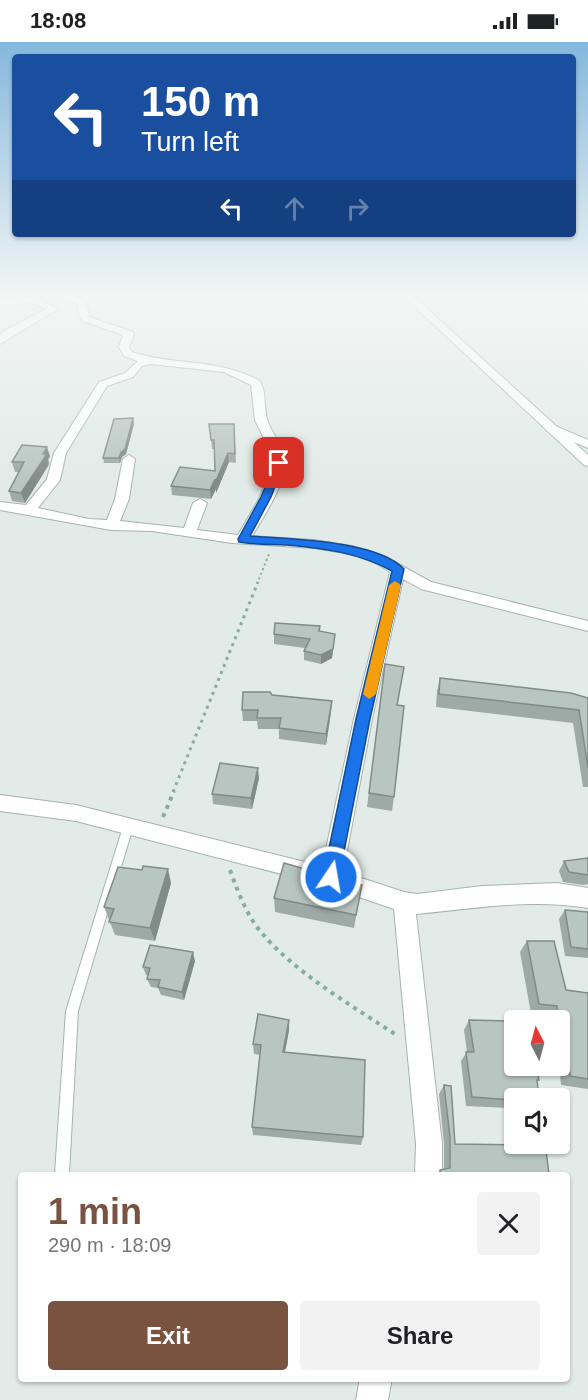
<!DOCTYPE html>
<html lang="en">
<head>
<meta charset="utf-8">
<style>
	:root { --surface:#fff; --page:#f2f2f2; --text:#202124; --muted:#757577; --accent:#7a5240 }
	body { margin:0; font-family:Helvetica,sans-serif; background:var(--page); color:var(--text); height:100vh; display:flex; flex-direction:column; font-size:22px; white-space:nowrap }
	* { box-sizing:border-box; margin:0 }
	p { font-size:20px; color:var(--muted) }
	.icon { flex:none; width:33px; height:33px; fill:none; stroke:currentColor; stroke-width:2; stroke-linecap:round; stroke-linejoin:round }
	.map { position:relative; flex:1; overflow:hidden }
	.sheet { position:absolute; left:18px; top:1130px; width:552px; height:210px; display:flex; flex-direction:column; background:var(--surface); border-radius:6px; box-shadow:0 2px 4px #0004 }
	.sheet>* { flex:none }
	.banner { position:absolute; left:12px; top:12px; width:564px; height:183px; border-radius:6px; box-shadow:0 2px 4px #0004; background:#1a4fa0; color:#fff; overflow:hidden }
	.needle { width:39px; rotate:354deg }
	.fabs { position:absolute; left:504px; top:968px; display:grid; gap:12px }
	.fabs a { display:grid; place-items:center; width:66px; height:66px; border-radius:6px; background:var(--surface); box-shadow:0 2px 4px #0004; font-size:30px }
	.pin { position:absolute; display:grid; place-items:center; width:51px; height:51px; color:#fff; margin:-26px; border-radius:12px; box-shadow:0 3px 9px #0006 }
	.me { position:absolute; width:66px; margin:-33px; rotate:12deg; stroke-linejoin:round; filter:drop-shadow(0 0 4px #0008) }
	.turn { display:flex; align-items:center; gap:21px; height:126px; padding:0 30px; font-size:27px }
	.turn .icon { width:78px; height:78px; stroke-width:2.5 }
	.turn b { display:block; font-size:42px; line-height:51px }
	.lanes { display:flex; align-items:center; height:57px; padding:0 30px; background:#0003; justify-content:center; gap:30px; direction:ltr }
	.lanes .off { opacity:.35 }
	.round { display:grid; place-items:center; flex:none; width:63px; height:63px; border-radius:6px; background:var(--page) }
	.head { display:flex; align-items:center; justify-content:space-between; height:102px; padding:0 30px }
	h1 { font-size:36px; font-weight:600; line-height:45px; color:var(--accent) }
	.cta { display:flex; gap:12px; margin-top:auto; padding:12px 30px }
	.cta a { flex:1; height:69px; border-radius:6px; background:var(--accent); color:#fff; font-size:24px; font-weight:600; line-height:69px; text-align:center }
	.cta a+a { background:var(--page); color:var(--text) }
	.status { display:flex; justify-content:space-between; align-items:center; height:42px; padding:0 30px; background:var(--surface); direction:ltr }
	.status svg { height:16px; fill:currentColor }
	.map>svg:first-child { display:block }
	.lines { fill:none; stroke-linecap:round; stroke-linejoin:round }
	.service-casing { stroke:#a5b3af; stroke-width:2 }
	.minor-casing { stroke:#a5b3af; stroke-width:2 }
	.tertiary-casing { stroke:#a5b3af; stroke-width:2 }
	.path-far2 { stroke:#85ada3; stroke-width:2; stroke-dasharray:2 3; stroke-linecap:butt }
	.path-far1 { stroke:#85ada3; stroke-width:3; stroke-dasharray:3 4.5; stroke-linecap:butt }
	.path { stroke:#85ada3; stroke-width:4; stroke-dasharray:4 5; stroke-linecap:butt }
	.service { fill:#fff; fill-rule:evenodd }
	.minor { fill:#fff; fill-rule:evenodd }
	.tertiary { fill:#fff; fill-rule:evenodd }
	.wall { fill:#9eaaa6 }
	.shaded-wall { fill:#818b87 }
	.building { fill:#b8c6c1; stroke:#818b87; stroke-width:1.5 }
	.route { fill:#1a73e8; stroke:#114b97; stroke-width:1.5 }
	.slow { fill:#f59e0b }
</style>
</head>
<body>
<div class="status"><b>18:08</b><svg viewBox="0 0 49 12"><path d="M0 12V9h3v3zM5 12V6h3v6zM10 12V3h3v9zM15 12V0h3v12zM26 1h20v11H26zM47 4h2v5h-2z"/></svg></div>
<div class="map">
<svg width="588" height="1358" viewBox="0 0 588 1358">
	<rect width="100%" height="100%" fill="#e2ebe8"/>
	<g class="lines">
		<defs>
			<path id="service" d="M128 781 132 782 133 785 78 969 69 1132H55L66 969 123 785 124 782Z"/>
			<path id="minor" d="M57 251 86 258 89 275 133 290 134 292 129 305 132 310C174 324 219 316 260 339 267 351 263 366 268 380 272 392 284 404 285 417 288 438 263 476 252 494L314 498 352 504 384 514 431 540 588 579V589L421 547 403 537 372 677 343 830 404 850 417 852 482 844 557 841 588 846V866C530 856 474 867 416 872L442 1102V1132H415L416 1102 394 867 330 845 324 842 320 835 354 677 390 530 374 520 350 512 314 506 232 501 152 489 111 488 0 468V460L26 463 47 437 54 411 99 340 125 331 138 319 124 314 119 305 123 293 83 279 79 275 78 262 57 255ZM151 322 224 330 251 343 255 378 271 411 273 423 259 457 238 493 197 488 207 461 200 457 193 461 184 486 120 479 129 457 135 417 129 413 123 417 115 457 107 478 89 477 38 466 60 438 66 411 107 344 133 335 142 324Z
				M34 255 58 267 0 302V293L4 289 46 267 33 261 0 263V257Z
				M551 382 588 398V406L547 389 545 386Z
				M0 753 76 763 305 820 312 822 316 829 312 836 305 838 76 779 0 769Z
				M360 1336H392L388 1358H356Z"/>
			<path id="tertiary" d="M400 251H410L588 413V424L584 423Z"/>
		</defs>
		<use href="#service" class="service-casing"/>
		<use href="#minor" class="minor-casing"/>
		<use href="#tertiary" class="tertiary-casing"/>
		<path class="path-far2" d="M257 542 269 512"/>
		<path class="path-far1" d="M173 750 258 540"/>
		<path class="path" d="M163 775 174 749
			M230 828C238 850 246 872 261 890 295 931 354 965 398 994"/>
		<use href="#service" class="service"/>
		<use href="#minor" class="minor"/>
		<use href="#tertiary" class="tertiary"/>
	</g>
	<path class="wall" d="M134 382 126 412 122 415 120 421H104L103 416Z
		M209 382H234L236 421 229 420 216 451V447L211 457 172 453 171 444 215 429 214 407H212Z
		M50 414 48 418 49 421 48 424 25 461 12 459 9 449 19 430H15L12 420Z
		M319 589 334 601 332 616 321 622 304 618V609L305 606 274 602V592Z
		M385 622 397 663 394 755 392 769 367 765Z
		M440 636 588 656V745H583L573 681 436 665 437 649Z
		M272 653 331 670 326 703 279 697V687H258L257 679H243L242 668Z
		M259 736 252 767 213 762 212 752Z
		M588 817V842L583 843 563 840 559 829 564 819Z
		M171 841 155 899 115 893 104 865Z
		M362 843 354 886 275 870 274 856Z
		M565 868 588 870V916L565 914 559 877Z
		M527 899 566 948 588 951V1047L561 1043 559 1023 560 978H549V974L531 972 520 910Z
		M195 919 184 958 161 953 158 946 151 945 147 937 148 934 146 933 143 925Z
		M289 978V988L285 1010 363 1095 361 1103 253 1093 252 1085 260 1013 254 1012 253 1002Z
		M469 978 539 1038 514 1056V1101H545L549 1132H437L440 1128 444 1127V1102L439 1052 444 1043 455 1102H512L508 1066 466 1064 461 1019 467 1010 464 988Z"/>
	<path class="shaded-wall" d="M133 376 134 382 126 412 122 415 120 421 119 416Z
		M47 405 50 414 48 418 49 421 48 424 25 461 21 451Z
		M228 411 229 420 216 451V447L211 457 210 448Z
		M335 592 332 616 321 622V613Z
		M332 659 331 670 326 703V692Z
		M258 726 259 736 252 767 251 756Z
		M168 827 171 841 155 899 150 886Z
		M193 910 195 919 184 958 182 950Z
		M289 978V988L283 1020V1010Z"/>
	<path class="building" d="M133 376 125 407 121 410 119 416H103L114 377Z
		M209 382H234L235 412 228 411 215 441V437L210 448 171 444 180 425 215 429 214 398H211Z
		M22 403 47 405 43 412 46 411 45 415 21 451 9 449 24 420H12Z
		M275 581 320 584 319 589 335 592 333 607 321 613 304 609 310 597 274 592Z
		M385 622 404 625 397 663 404 664 394 755 369 751Z
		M440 636 571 651 588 656V726L579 668 439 652Z
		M243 650H270L272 653 332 659 326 692 279 686 281 676H257L258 668H242Z
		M220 721 258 726 251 756 212 752Z
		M588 816V833L569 830 564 819Z
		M284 821 362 843 356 873 274 856Z
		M143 824 168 827 150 886 109 880 114 867 104 865 118 825 142 828Z
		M565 868 588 870V907L571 905Z
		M527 899H554L566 948 588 951V1037L570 1034 568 1011 560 1001V978H558L557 964 539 962Z
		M150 903 193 910 182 950 158 945 160 938 147 937 150 926 143 925Z
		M258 972 289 978 283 1010 365 1018 363 1095 252 1085 261 1003 253 1002Z
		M469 978 514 979V1023H536L539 1038H537L539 1056H514V1058L472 1055 466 1010H474Z
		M444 1043 451 1044 455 1102 521 1103V1101H545L549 1132H441L440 1128 450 1126V1095Z"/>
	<linearGradient id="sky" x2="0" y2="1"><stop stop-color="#84b8dd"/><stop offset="0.57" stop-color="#f2f6f5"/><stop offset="1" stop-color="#f2f6f5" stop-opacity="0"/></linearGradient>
	<rect width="588" height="441" fill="url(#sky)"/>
	<path class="route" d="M276 419 284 421 271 455 250 494C289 497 377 498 404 527L370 677 339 835 336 840 331 842 325 840 323 835 356 677 392 529C359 511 324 506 287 503 271 502 255 503 239 500L238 497 261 455Z"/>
	<path class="slow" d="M395 539 401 543 376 652 369 657 363 652 389 543Z"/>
</svg>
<div class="fabs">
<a><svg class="needle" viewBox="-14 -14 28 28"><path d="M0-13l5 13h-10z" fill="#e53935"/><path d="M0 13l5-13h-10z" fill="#757577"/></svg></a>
<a><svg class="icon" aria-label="sound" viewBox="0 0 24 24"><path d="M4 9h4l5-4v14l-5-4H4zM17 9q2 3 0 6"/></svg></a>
</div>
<div class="pin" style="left:279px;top:421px;background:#d93025"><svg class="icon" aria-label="arrive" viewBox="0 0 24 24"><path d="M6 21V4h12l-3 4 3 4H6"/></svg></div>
<svg class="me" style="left:331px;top:835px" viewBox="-20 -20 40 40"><circle r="17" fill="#1a73e8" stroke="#fff" stroke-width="3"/><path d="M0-11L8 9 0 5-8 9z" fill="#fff"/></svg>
<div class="banner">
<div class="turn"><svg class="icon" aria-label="left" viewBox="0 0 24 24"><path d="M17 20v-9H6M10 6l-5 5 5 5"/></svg><div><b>150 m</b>Turn left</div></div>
<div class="lanes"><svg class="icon" aria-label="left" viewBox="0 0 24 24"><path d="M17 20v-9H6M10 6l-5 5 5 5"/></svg><svg class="icon off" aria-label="ahead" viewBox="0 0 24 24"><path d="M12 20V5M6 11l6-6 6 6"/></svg><svg class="icon off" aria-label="right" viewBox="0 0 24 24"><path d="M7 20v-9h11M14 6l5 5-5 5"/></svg></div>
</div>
<section class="sheet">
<div class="head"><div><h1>1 min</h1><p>290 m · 18:09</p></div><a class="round"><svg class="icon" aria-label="close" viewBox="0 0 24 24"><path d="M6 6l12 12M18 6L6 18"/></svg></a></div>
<div class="cta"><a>Exit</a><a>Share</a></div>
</section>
</div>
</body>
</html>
